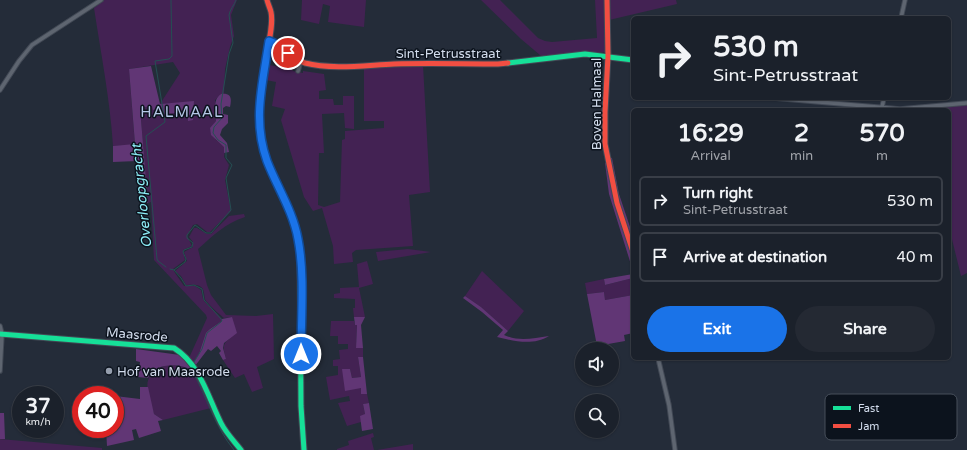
<!DOCTYPE html>
<html lang="en">
<head>
<meta charset="utf-8">
<style>
	:root { --surface:#1b212b; --page:#242933; --text:#f1f3f6; --muted:#a0a3a9; --line:#393e47; --accent:#1a73e8 }
	body { margin:0; font-family:"Varela Round",sans-serif; background:var(--page); color:var(--text); height:100vh; display:flex; flex-direction:column; font-size:15px; white-space:nowrap }
	* { box-sizing:border-box; margin:0 }
	p { font-size:13px; color:var(--muted) }
	.icon { flex:none; width:22px; height:22px; fill:none; stroke:currentColor; stroke-width:2; stroke-linecap:round; stroke-linejoin:round }
	.map { position:relative; flex:1; overflow:hidden }
	.details { position:absolute; left:631px; top:108px; width:320px; height:252px; display:flex; flex-direction:column; background:var(--surface); border-radius:6px; box-shadow:0 1px 3px #0004,0 0 0 1px var(--line) }
	.details>* { flex:none }
	.banner { position:absolute; left:631px; top:16px; width:320px; height:84px; border-radius:6px; box-shadow:0 1px 3px #0004,0 0 0 1px var(--line); background:#1b212b; color:var(--text); overflow:hidden }
	.controls { position:absolute; left:575px; top:342px; display:grid; gap:8px }
	.controls a { display:grid; place-items:center; width:44px; height:44px; border-radius:50%; background:var(--surface); box-shadow:0 1px 3px #0004,0 0 0 1px var(--line); font-size:20px }
	.speed { position:absolute; left:12px; top:386px; display:flex; gap:8px; font-size:20px; font-weight:700; text-align:center }
	.speed>* { display:grid; place-content:center; width:52px; height:52px; border-radius:50%; background:var(--surface); box-shadow:0 1px 3px #0004,0 0 0 1px var(--line); line-height:1 }
	.speed small { font-size:10px; font-weight:400 }
	.speed .limit { border:6px solid #d22; background:#fff; color:#111 }
	.pin { position:absolute; display:grid; place-items:center; width:34px; height:34px; color:#fff; margin:-17px; border:2px solid #fff; border-radius:50%; box-shadow:0 1px 4px #0007 }
	.me { position:absolute; width:44px; margin:-22px; rotate:0deg; stroke-linejoin:round; filter:drop-shadow(0 0 3px #0008) }
	.turn { display:flex; align-items:center; gap:14px; height:84px; padding:0 16px; font-size:18px }
	.turn .icon { width:52px; height:52px; stroke-width:2.5 }
	.turn b { display:block; font-size:28px; line-height:34px }
	.eta { display:flex; justify-content:space-evenly; align-items:center; height:68px; text-align:center }
	.eta b { font-size:24px; font-weight:800; line-height:28px }
	.action { display:flex; gap:8px; margin-top:auto; padding:8px 16px }
	.action a { flex:1; height:46px; border-radius:24px; background:var(--accent); color:#fff; font-size:16px; font-weight:800; line-height:46px; text-align:center }
	.action a+a { background:var(--page); color:var(--text) }
	ul { padding:0; list-style:none }
	li { display:flex; align-items:center; gap:12px; height:50px; margin:0 8px 6px; padding:0 8px; border:2px solid var(--line); border-radius:6px }
	li div { flex:1 }
	li b { display:block; font-size:15px }
	li em { font-style:normal }
	.map>svg:first-child { display:block }
	.green { fill:#432253 }
	.forest { fill:#613675 }
	.lines { fill:none; stroke-linecap:round; stroke-linejoin:round }
	.stream { stroke:#254f53; stroke-width:1 }
	.street-casing { stroke:#424955; stroke-width:5.5 }
	.fast-casing { stroke:#424955; stroke-width:7 }
	.jam-casing { stroke:#424955; stroke-width:7 }
	.street { stroke:#5e6570; stroke-width:3.5 }
	.fast { stroke:#16e098; stroke-width:5 }
	.jam { stroke:#f24e42; stroke-width:5 }
	.route-casing { stroke:#114b97; stroke-width:10 }
	.route { stroke:#1a73e8; stroke-width:7 }
	.poi-dot { fill:#959ead; stroke:#0c131d; stroke-width:1.5 }
	.labels { text-anchor:middle; stroke-width:3; stroke-linejoin:round; paint-order:stroke }
	.street-label { font-size:13px; fill:#d2dcec; stroke:#0c131d }
	.poi-label { font-size:13px; fill:#d2dcec; stroke:#0c131d; text-anchor:start }
	.water-label { font-size:14px; font-style:italic; fill:#8dedf7; stroke:#0c131d }
	.quarter-label { font-size:15px; letter-spacing:1px; fill:#b4c7e6; stroke:#0c131d }
	.key { fill:#0c131d; stroke:#474f5b; stroke-width:1 }
	.key-label { font-size:11px; fill:#d2dcec }
</style>
</head>
<body>
<div class="map">
<svg width="967" height="450" viewBox="0 0 967 450">
	<rect width="100%" height="100%" fill="#242c39"/>
	<path class="green" d="M104 0H237L231 15 234 36 230 47 225 69 224 94H221L215 100 216 121 210 129 216 140 225 147 224 157 229 165 225 180 231 211 210 232H207L197 224 193 225 187 236 192 246 183 250 185 260 173 269 175 273 184 286H195L201 290 203 299 205 302 222 319V321L210 329 199 354 193 363 189 358 207 318 206 315 154 260 151 202 148 203 140 108 152 106 161 109V114L188 112V121L194 102 160 104 180 73 173 62 129 69 135 145 113 146C110 100 101 54 94 8Z
		M302 0H366L364 27 328 22 330 6 323 4 319 24 301 20Z
		M481 0H500L538 38 545 41 552 42 597 38 595 0H606V52L572 53 545 57 540 55 521 39Z
		M609 0H676L677 4 609 20Z
		M269 65 281 67 287 65 291 67 293 71 303 73V71L324 74 326 90 319 91V99H333L334 105H343V96H354V129L345 128 344 113 322 114 324 153H319L318 205 324 207 340 202 342 140 345 139V131L384 128V121H364V66L423 65 430 192 409 195 413 246 356 250 352 253 353 262 334 264 333 246 322 208 313 211 304 197 281 120 285 109 272 106 276 82 266 80Z
		M967 105V273L961 276 949 227V110H920V109Z
		M244 214 245 217C224 224 214 235 198 249L207 285 211 295 226 315 256 316 273 314 274 359 257 367 263 388 252 392 244 374 235 378 223 360 226 359C224 350 221 345 229 339L232 317 224 318C218 313 212 308 207 302 204 299 205 297 204 293 203 283 193 285 186 285L181 276 175 271 187 261 184 252 193 247V242L189 237 194 228H197L207 234H211L229 216Z
		M408 249 431 252 378 261 376 252Z
		M367 261 373 284 359 288 365 317H354L353 308H355V299L334 298V294L340 293V288L359 287 357 264Z
		M482 271 524 311 508 331 481 307 465 296Z
		M633 278V295L605 300 604 292 587 294 585 283 604 279 605 285Z
		M331 321H354L355 325H357L356 348H363V357H358L361 377 352 378 350 369H342L361 388V394H367L369 403 363 404 365 414 361 422 347 426 338 403 350 401 349 396 330 400 326 377 338 375V366H333V360L340 359 339 350 348 349V344H338V336H330Z
		M167 365C173 366 180 365 186 367 197 371 206 397 211 408L163 420 154 414C148 390 138 376 167 365Z
		M373 433 374 437 371 438 374 450H337V449L349 445 348 441Z
		M0 439 102 448V450H0Z
		M413 444V450H377Z"/>
	<path class="forest" d="M151 66 160 104 194 101 193 120 188 121V112L161 114 160 109 153 110 152 106 140 108 148 203H142L137 161 113 162V146L135 144 129 69Z
		M221 94C231 93 232 98 230 107L226 106 223 108V114L228 115V123L222 129 220 135 227 143 229 152 224 153V147L211 135 210 128 216 121C216 112 212 100 221 94Z
		M608 158H612L619 194 633 236V247L616 197Z
		M605 163H607L633 257V271L609 194Z
		M633 274V278L605 285 604 279Z
		M604 292 605 300 633 295V333L624 335 625 341 597 346 587 294Z
		M465 296 481 307 508 331 504 335C520 342 533 338 549 336 533 346 514 341 497 337L503 330 482 312 463 298Z
		M232 317 237 333 224 343 223 348 226 359 223 360 219 353 221 351 217 346 211 351 208 349 195 366 193 363 199 354 206 333 210 329 222 321V319Z
		M354 317H365L361 325 363 348H356L357 325H355Z
		M136 349 180 355 192 370C179 363 156 362 148 378L138 377 140 362 136 361Z
		M358 357H363L367 394H361V388L345 391 342 369H350L352 378 361 377Z
		M140 387H148L154 414 163 420 158 421 161 431 139 438 136 429 132 430 134 440 107 446 106 429H115V396L140 399Z
		M369 403 373 429 362 431 360 416 365 414 363 404Z
		M0 413H4L5 439H0Z"/>
	<g class="lines">
		<path class="stream" d="M166 267 158 261 157 259 146 136 165 122 155 61 169 59 172 56 171 0
			M170 269 174 270
			M194 362 202 349 207 333 221 322 222 320 204 300 202 289 194 285 186 286 181 278 174 270 185 262 186 259 183 252 184 250 192 247 193 243 187 238V235L195 225 206 233H211L231 210 226 178 232 165 226 158V145L218 140 213 133 214 127 222 118 221 104 229 54 233 43 229 15C230 9 234 6 236 0
			M193 372C207 398 215 427 234 450"/>
		<defs>
			<path id="street" d="M901 18 905 0
				M298 71 301 61
				M0 90 19 61 32 45 101 0
				M773 98 900 109 967 103
				M882 107 884 98
				M0 326 2 334 0 371
				M658 358 669 405 675 450"/>
			<path id="fast" d="M508 63 585 54 633 60
				M274 176 293 220 300 251 301 406 304 450
				M0 334 174 348C200 364 208 397 221 423 226 433 234 441 241 450"/>
			<path id="jam" d="M267 0C268 4 270 8 271 12 274 26 267 48 265 63 258 106 255 136 274 176
				M607 0 608 56 605 112V144L617 203 633 252
				M269 41C282 46 292 59 305 63 332 70 367 65 394 64 429 63 463 64 498 64L508 63"/>
		</defs>
		<use href="#street" class="street-casing"/>
		<use href="#fast" class="fast-casing"/>
		<use href="#jam" class="jam-casing"/>
		<use href="#street" class="street"/>
		<use href="#fast" class="fast"/>
		<use href="#jam" class="jam"/>
	</g>
	<g class="lines">
		<defs>
			<path id="route" d="M288 53 274 43 269 41C263 82 252 120 267 161 277 187 293 211 298 239 305 275 301 318 301 354"/>
		</defs>
		<use href="#route" class="route-casing"/>
		<use href="#route" class="route"/>
	</g>
	<circle class="poi-dot" cx="109" cy="371" r="4"/>
	<g class="labels">
		<g class="street-label">
			<text x="448" y="58">Sint-Petrusstraat</text>
			<text transform="translate(596 104) rotate(-90)" y="5">Boven Halmaal</text>
			<text transform="translate(137 334) rotate(5)" y="5">Maasrode</text>
		</g>
		<g class="poi-label">
			<text x="117" y="376">Hof van Maasrode</text>
		</g>
		<g class="water-label">
			<text transform="translate(141 196) rotate(-96)" y="5">Overloopgracht</text>
		</g>
		<g class="quarter-label">
			<text x="182" y="117">HALMAAL</text>
		</g>
	</g>
	<rect x="825" y="394" width="132" height="46" rx="6" class="key"/>
	<rect x="833" y="406" width="18" height="4" fill="#16e098"/>
	<rect x="833" y="424" width="18" height="4" fill="#f24e42"/>
	<g class="key-label">
		<text x="858" y="412">Fast</text>
		<text x="858" y="430">Jam</text>
	</g>
</svg>
<div class="controls">
<a><svg class="icon" aria-label="sound" viewBox="0 0 24 24"><path d="M4 9h4l5-4v14l-5-4H4zM17 9q2 3 0 6"/></svg></a>
<a><svg class="icon" aria-label="search" viewBox="0 0 24 24"><circle cx="10" cy="10" r="6"/><path d="M15 15l6 6"/></svg></a>
</div>
<div class="speed"><div>37<small>km/h</small></div><div class="limit">40</div></div>
<div class="pin" style="left:288px;top:53px;background:#d93025"><svg class="icon" aria-label="arrive" viewBox="0 0 24 24"><path d="M6 21V4h12l-3 4 3 4H6"/></svg></div>
<svg class="me" style="left:301px;top:354px" viewBox="-20 -20 40 40"><circle r="17" fill="#1a73e8" stroke="#fff" stroke-width="3"/><path d="M0-11L8 9 0 5-8 9z" fill="#fff"/></svg>
<div class="banner">
<div class="turn"><svg class="icon" aria-label="right" viewBox="0 0 24 24"><path d="M7 20v-9h11M14 6l5 5-5 5"/></svg><div><b>530 m</b>Sint-Petrusstraat</div></div>
</div>
<section class="details">
<div class="eta">
<div><b>16:29</b><p>Arrival</p></div>
<div><b>2</b><p>min</p></div>
<div><b>570</b><p>m</p></div>
</div>
<ul>
<li><svg class="icon" aria-label="right" viewBox="0 0 24 24"><path d="M7 20v-9h11M14 6l5 5-5 5"/></svg><div><b>Turn right</b><p>Sint-Petrusstraat</p></div><em>530 m</em></li>
<li><svg class="icon" aria-label="arrive" viewBox="0 0 24 24"><path d="M6 21V4h12l-3 4 3 4H6"/></svg><div><b>Arrive at destination</b></div><em>40 m</em></li>
</ul>
<div class="action"><a>Exit</a><a>Share</a></div>
</section>
</div>
</body>
</html>
